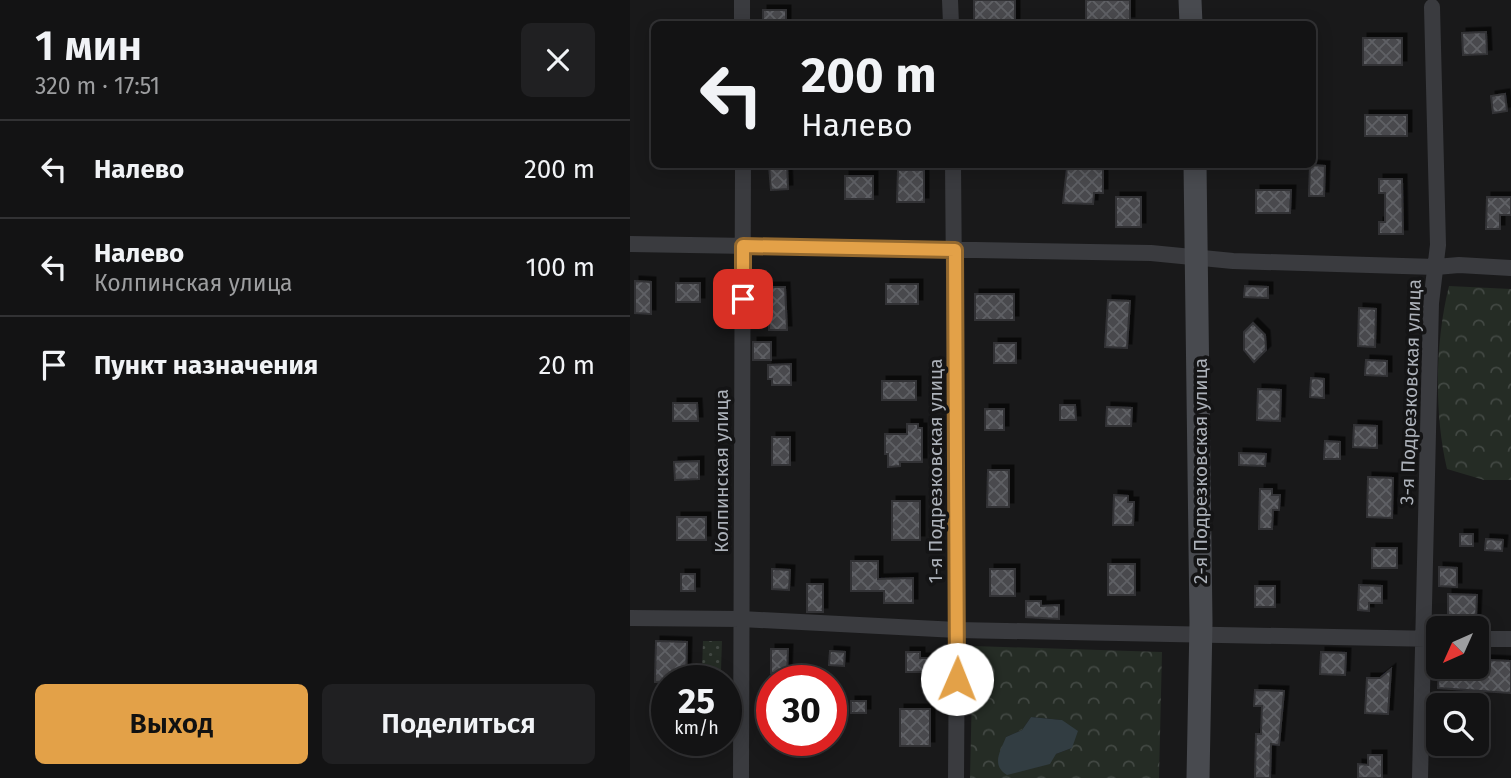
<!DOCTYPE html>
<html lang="ru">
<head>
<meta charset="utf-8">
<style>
	:root { --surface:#131314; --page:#202022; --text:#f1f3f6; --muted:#9d9ea0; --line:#323234; --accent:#e3a148 }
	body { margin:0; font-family:"Fira Sans",sans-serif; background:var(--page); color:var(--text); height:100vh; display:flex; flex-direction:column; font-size:26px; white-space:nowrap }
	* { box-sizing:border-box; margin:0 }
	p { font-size:23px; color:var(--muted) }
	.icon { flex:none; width:38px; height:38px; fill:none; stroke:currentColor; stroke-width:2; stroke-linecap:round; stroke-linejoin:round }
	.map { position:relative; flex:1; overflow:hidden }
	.panel { display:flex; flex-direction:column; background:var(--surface); width:630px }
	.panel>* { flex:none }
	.hud { position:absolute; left:21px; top:21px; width:665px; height:147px; border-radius:10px; box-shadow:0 4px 18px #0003,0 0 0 2px var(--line); background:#131314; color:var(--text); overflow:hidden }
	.needle { width:46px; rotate:225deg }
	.fabs { position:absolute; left:796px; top:616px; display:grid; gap:14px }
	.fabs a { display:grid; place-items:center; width:63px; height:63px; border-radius:10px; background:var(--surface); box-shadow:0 4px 18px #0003,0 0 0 2px var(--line); font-size:35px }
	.speed { position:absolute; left:21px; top:665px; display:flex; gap:14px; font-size:35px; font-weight:700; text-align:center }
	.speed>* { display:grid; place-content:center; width:91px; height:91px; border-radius:50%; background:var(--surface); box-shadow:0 4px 18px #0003,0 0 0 2px var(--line); line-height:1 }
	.speed small { font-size:18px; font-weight:400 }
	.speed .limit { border:10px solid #d22; background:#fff; color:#111 }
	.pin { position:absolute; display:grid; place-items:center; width:60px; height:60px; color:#fff; margin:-30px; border-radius:14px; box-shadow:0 4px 10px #0006 }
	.me { position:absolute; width:77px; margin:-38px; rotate:1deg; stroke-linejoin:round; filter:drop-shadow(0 0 5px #0008) }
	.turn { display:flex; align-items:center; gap:24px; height:147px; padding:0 35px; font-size:32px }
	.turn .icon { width:91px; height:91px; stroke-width:2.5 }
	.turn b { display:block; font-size:49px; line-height:60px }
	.round { display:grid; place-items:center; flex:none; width:74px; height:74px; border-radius:10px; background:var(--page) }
	.overview { display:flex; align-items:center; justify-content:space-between; height:119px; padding:0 35px }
	h1 { font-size:42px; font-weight:600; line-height:52px }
	.action { display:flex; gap:14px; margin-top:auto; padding:14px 35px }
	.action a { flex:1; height:80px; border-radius:10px; background:var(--accent); color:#111; font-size:28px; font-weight:600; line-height:80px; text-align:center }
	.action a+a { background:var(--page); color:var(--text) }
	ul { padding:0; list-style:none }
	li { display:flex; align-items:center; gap:21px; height:98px; padding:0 35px; border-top:2px solid var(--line) }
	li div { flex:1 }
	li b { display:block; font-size:26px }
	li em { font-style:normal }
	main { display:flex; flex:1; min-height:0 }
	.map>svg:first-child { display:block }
	.grass { fill:url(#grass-dots) }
	.forest { fill:url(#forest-crowns); fill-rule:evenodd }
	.water { fill:#323d42 }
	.building { fill:url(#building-cross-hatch); stroke:#333336; stroke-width:2; filter:url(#shadow) }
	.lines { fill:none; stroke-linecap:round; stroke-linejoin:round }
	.street { stroke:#3a3b3f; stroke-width:16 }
	.secondary { stroke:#484a4f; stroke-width:23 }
	.route-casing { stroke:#94692f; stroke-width:18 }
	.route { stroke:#e3a148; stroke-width:12 }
	.labels { text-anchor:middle; stroke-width:7; stroke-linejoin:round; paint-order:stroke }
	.street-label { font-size:19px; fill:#acb1b9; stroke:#141415 }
</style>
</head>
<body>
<main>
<section class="panel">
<div class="overview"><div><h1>1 мин</h1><p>320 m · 17:51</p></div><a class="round"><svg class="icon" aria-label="close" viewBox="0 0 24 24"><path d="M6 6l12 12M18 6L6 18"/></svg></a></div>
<ul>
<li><svg class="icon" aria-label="left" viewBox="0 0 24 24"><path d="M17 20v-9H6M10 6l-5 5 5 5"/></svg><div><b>Налево</b></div><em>200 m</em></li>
<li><svg class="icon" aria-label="left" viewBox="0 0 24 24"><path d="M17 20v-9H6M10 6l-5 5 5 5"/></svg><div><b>Налево</b><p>Колпинская улица</p></div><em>100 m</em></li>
<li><svg class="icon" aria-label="arrive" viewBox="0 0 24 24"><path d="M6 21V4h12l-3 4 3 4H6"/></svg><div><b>Пункт назначения</b></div><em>20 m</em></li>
</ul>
<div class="action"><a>Выход</a><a>Поделиться</a></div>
</section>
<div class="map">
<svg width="881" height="778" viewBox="0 0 881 778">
	<defs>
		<pattern id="grass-dots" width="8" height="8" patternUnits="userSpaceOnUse" patternTransform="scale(1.75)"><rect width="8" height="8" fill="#252c25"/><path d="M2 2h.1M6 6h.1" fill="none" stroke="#424843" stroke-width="1.8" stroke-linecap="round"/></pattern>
		<pattern id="forest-crowns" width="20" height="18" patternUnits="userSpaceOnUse" patternTransform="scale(1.75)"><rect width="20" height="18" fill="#252c25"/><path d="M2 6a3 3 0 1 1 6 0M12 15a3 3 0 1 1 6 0" fill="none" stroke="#424843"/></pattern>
		<pattern id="building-cross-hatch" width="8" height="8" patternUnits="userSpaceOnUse" patternTransform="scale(1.75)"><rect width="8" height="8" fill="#48494d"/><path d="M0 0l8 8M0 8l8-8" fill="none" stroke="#606165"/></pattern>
		<filter id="shadow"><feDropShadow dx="4.5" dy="-4.5" stdDeviation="0" flood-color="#0009"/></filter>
	</defs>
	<rect width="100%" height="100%" fill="#19191a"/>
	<path class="grass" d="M73 641H92L91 670 72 669Z"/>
	<path class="forest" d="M819 286 881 289V480H854L817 469C804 414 805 341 819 286Z
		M343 646 532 652 529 778H340ZM401 717 432 720 442 748 426 754 376 737 392 730Z"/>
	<path class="water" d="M401 717 432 720 448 731 442 748 426 754 420 764 377 775C361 765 370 752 376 737L392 730Z"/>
	<path class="building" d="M344 0H385V24H344Z
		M456 0H500V21L456 20Z
		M133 10H156V24H133Z
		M856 32 857 54 833 55 832 33Z
		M733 38H772V65H733Z
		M875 94 877 111 863 113 861 96Z
		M735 115H777V136H735Z
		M157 164 158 189 141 190 139 165Z
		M680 165 695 166 694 196H679Z
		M437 168 473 169V193H464L463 204 433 203Z
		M268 170H294V202H267Z
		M215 176H243V199H215Z
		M749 179H772L773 234H749V222H755V193H749Z
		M626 190H661L660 213H626Z
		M486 197H511V227H486Z
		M857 197H881V215H870V229H856Z
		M5 281 21 282V314L5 313Z
		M46 283H70V302H46Z
		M256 284H288V304H256Z
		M615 286 638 287V298L614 297Z
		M139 287H155L157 330H139Z
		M345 294H384V320H345Z
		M478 300 500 301 497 348 475 347Z
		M729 308 746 309 745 347 728 346Z
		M623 323 635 335 636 350 624 362 614 350V332Z
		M123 342H141V360H123Z
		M364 343H386V363H364Z
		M736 360 757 361V376L735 375Z
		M161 364V385H142V379H138V365Z
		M681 378 694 379V398L680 397Z
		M252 381H286V400H252Z
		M628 389 651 390 650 421 627 420Z
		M43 403H67L68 421H43Z
		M430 405H445L446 420H430Z
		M477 407 502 408 501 426H476Z
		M355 409H374V430H355Z
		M277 424H288V428H292V462H270V466L258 467V454H255V434H277Z
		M724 425 747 426V448L723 447Z
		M142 437H160V465H142Z
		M695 441 710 442V459H694Z
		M609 453 636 454 635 466 609 465Z
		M69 461V479L45 480 44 462Z
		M358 470H379V507H357Z
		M738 477 763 478 762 518 737 517Z
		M630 489H642V495H650L649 510H643L642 529H629Z
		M484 495 498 496V502H504L503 525H483Z
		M262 501H290V540H262Z
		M47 517H76V540H47Z
		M830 534H843V546H830Z
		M856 539 873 540 872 551 855 550Z
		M742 548H767V568H742Z
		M221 561H248V579L283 578V603H254V591H221Z
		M478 564H505V595H478Z
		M809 567 827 568V587L809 586Z
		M142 569 160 570 159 590 142 589Z
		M360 569H385V596H360Z
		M51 574H65V591H51Z
		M177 584H193V612H177Z
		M729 585 752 586V603H739V611L728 610Z
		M625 586H645V607H625Z
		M818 594 847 595 846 618 818 617Z
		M396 601H411V606L429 605V619L396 617Z
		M26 641 57 642 56 681 25 682Z
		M141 649H158L157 673H141Z
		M200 651 215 652 214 666 199 665Z
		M276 652H290V658H298V672H276Z
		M691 652 716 653 715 675 690 674Z
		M857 660 881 661V693L808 688 809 667H857Z
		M761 669 758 714 735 713 737 678H750Z
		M625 690 654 691 649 745 641 744 640 778H625L626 734H631L632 706H624Z
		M221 701H236V713H221Z
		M270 709H300V746H270Z
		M55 740H74L75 751 55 752Z
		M738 755H752V778H728V764L738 765Z"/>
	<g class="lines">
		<path class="street" d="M112 0V24
			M320 0 321 24
			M323 164 327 630 326 778
			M0 244 521 253 603 261 806 267 829 265 881 268
			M0 618 111 619 327 630 808 639
			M847 639H881
			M111 778 113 164
			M790 778 801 303 808 245 802 7"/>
		<path class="secondary" d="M560 0 561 24
			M565 164 571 622 568 778"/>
	</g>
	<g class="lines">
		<defs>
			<path id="route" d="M113 299V246L325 250 327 679"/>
		</defs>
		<use href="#route" class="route-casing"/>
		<use href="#route" class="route"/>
	</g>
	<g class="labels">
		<g class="street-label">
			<text transform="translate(780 392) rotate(-88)" y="7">3-я Подрезковская улица</text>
			<text transform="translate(91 471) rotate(-90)" y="7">Колпинская улица</text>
			<text transform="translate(305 471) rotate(-90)" y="7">1-я Подрезковская улица</text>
			<text transform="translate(570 471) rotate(-90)" y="7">2-я Подрезковская улица</text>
		</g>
	</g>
</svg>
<div class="fabs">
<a><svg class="needle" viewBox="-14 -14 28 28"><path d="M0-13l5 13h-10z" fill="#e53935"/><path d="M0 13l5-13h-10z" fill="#9d9ea0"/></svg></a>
<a><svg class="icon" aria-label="search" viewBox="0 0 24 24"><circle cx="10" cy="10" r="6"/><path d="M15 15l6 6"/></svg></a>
</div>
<div class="speed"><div>25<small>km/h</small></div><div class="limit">30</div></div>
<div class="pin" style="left:113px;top:299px;background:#d93025"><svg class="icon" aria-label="arrive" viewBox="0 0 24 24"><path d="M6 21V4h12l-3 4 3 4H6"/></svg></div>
<svg class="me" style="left:327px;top:679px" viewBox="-20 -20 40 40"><circle r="19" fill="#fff"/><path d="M0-13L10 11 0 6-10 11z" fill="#e3a148"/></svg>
<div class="hud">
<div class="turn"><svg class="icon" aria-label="left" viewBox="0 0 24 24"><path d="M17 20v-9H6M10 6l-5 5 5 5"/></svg><div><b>200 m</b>Налево</div></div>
</div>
</div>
</main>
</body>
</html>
